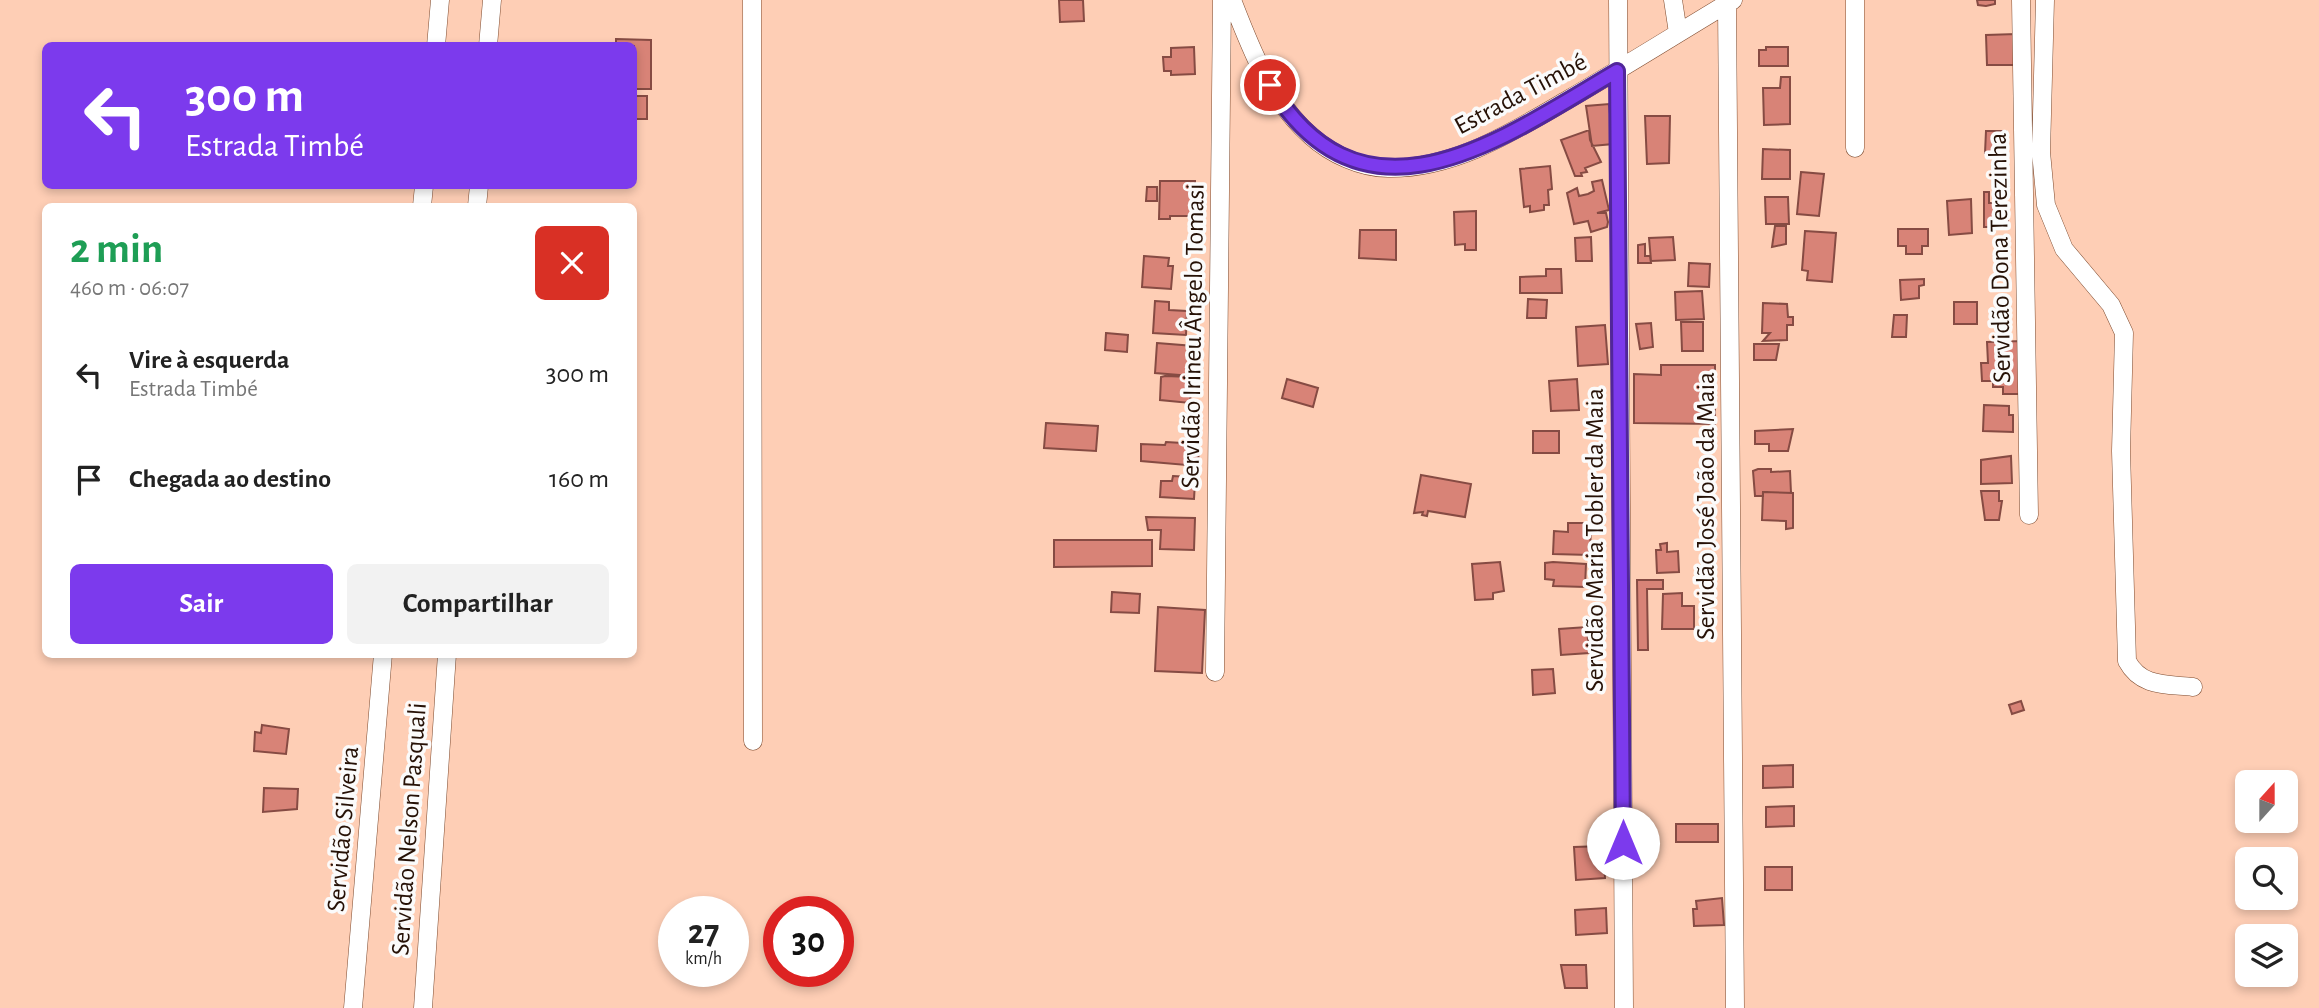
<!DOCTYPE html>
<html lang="pt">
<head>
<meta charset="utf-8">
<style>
	:root { --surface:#fff; --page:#f2f2f2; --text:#222; --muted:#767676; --accent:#7c3aed }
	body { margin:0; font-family:"Alegreya Sans",sans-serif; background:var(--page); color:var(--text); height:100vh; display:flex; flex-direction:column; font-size:26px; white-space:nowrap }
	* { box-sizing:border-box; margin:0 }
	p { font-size:23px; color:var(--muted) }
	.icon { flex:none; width:38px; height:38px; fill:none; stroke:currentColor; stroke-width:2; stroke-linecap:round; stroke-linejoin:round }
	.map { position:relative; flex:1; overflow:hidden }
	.sheet { position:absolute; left:42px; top:203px; width:595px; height:455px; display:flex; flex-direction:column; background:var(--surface); border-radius:10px; box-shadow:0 4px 10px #0003 }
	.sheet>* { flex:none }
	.top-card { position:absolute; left:42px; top:42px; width:595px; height:147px; border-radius:10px; box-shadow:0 4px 10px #0003; background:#7c3aed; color:#fff; overflow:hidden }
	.needle { width:46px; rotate:21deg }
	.tools { position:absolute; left:2235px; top:770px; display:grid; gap:14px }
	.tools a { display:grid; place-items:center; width:63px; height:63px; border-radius:10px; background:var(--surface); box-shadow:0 4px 10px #0003; font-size:35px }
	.speed { position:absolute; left:658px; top:896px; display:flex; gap:14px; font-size:35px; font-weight:700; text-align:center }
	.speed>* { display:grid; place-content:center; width:91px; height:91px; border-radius:50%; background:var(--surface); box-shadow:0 4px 10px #0003; line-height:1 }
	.speed small { font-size:18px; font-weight:400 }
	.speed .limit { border:10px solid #d22; background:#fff; color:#111 }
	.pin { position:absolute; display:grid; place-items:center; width:60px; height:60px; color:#fff; margin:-30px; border:4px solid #fff; border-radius:50%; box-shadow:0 2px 7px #0007 }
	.me { position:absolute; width:77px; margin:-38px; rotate:0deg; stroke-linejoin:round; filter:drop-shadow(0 0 5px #0008) }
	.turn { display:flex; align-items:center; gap:24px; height:147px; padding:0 28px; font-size:32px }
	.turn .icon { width:91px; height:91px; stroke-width:2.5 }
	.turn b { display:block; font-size:49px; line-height:60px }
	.round { display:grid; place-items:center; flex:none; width:74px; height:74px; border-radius:10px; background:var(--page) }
	.summary { display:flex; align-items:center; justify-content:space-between; height:119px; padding:0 28px }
	h1 { font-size:42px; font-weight:700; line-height:52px; color:#1e9e55 }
	.button { display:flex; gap:14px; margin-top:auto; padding:14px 28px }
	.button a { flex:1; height:80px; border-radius:10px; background:var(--accent); color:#fff; font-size:28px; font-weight:700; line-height:80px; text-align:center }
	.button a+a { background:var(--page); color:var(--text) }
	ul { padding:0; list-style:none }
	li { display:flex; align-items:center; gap:21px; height:105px; padding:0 28px }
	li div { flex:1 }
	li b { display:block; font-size:26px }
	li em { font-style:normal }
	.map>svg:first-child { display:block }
	.building { fill:#d88377; stroke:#864b43; stroke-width:2 }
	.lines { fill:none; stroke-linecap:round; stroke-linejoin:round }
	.minor-casing { stroke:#7e4b2f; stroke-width:19 }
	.minor { stroke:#fff; stroke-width:18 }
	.route-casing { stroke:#51269a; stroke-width:18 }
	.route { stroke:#7c3aed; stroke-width:12 }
	.labels { text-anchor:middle; stroke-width:7; stroke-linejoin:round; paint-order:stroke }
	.street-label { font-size:26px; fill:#261106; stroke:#fbfbfb }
</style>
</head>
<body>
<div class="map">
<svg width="2319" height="1008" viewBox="0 0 2319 1008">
	<rect width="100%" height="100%" fill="#feceb5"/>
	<path class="building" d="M1059 0H1083L1084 21 1060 22Z
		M1977 0H1995V4L1986 6 1978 5Z
		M2016 34 2017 65H1987L1986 35Z
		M616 39 651 40V89H634V46H616Z
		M1194 47 1195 74 1171 75V71H1164L1163 57H1171V48Z
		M1766 47H1788V66H1759V50H1766Z
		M1781 77H1790V124L1764 125 1763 88H1780Z
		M634 96H647V119H634Z
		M1609 104 1613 144 1592 146 1586 106Z
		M1645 116H1670L1669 163 1647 164Z
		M1589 130 1590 140 1601 162 1585 168 1587 172 1581 173 1582 176H1575L1561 140Z
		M1986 131H2006L2004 158H1990V153H1985Z
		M1763 149 1790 150V179H1762Z
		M1550 166 1552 189 1548 190 1549 205H1544V210L1530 212V206L1524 207 1520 169Z
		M1801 172 1824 174 1819 216 1797 214Z
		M1602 180 1609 210 1597 213H1606L1608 222 1607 227 1591 232 1588 221 1574 224 1567 193 1577 188 1579 196 1588 194 1594 191 1592 182Z
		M1160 181H1195V216H1170V219H1159Z
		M1147 187H1157V201H1146Z
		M1984 192H1989V203H2000V208H2008V227H1984Z
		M1765 197H1788L1789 224H1766Z
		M1971 199 1972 233 1949 235 1947 201Z
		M1476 211V250H1465V244L1455 245 1454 212Z
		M1775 226H1786V244L1772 247Z
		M1898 229H1928V246H1922V254H1906V246H1898Z
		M1360 230H1396V260L1359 258Z
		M1805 231 1836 233 1832 282 1807 280 1808 271 1802 270Z
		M1591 237 1592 261H1576L1575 238Z
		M1673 237 1675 260 1651 261 1649 238Z
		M1645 244V256H1650L1651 263H1638V245Z
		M1144 256 1169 258 1168 266H1173L1171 289 1142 287Z
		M1689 263 1710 264 1709 287 1688 286Z
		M1546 269H1561L1562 293H1520V277L1546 276Z
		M1924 279V285L1919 286V298L1901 300 1900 280Z
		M1702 291 1704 319 1676 320 1675 292Z
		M1528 299 1547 300 1546 318H1527Z
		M1155 301 1169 302V310L1187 311 1186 335 1153 333Z
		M1954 302H1977V324H1954Z
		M1763 303 1787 304 1788 317H1793V325H1787V340L1763 341 1770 333H1762Z
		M1894 315H1907L1906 337H1892Z
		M1681 322H1703V351H1682Z
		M1651 323 1653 347 1640 349 1636 324Z
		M1605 325 1608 364 1578 366 1576 327Z
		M1106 333 1128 335 1127 352 1105 350Z
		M2024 341 2021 394H2003V387H1993V381H1982L1981 363H1988L1987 342Z
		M1157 343 1194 346 1192 376 1155 373Z
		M1754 344H1779L1776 360H1754Z
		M1661 365H1715V424L1634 423V374L1661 375Z
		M1165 376 1192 377 1190 403 1160 400 1161 377Z
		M1287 379 1318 388 1313 407 1282 398Z
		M1577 379 1579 410 1551 411 1549 381Z
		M1984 405 2009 406V415H2013V432L1983 431Z
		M1046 423 1098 426 1096 451 1044 448Z
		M1793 429 1788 451H1769V444H1755V431Z
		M1533 431H1559V453H1533Z
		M1166 442 1199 444 1198 466 1141 461V444L1165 445Z
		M2011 456 2012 483 1981 484V460Z
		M1758 469H1771V472L1790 471 1791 493 1763 492V496H1755L1753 471Z
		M1421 475 1471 484 1465 517 1428 511 1427 516 1422 515 1423 512 1414 513Z
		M1173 476 1190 477V482H1195L1194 499 1160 497 1161 481H1172Z
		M1981 491H1999V501H2002L1999 520H1985Z
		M1763 492 1793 493V528L1786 529V521L1762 520Z
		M1146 517 1195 518 1194 550 1160 549 1161 530H1148Z
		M1568 523H1591L1590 555 1553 554 1554 531 1568 532Z
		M1054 540H1152V566L1054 567Z
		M1667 543V552L1678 551 1679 572 1657 573 1656 550H1661L1660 544Z
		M1500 562 1504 591 1493 593V599L1475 600 1472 564Z
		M1553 562 1586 564 1585 587 1553 586 1554 580 1545 579V563Z
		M1637 580H1663V589H1647L1648 650H1638Z
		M1112 592 1140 594 1139 613 1111 612Z
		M1682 593V606H1694V629H1662L1663 594Z
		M1158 607 1205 610 1202 673 1155 671Z
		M1587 627 1589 653 1561 655 1559 629Z
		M1553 669 1555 693 1533 695 1532 670Z
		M2021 701 2024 710 2012 714 2009 705Z
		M262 725 289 729 286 754 254 751 255 732 261 733Z
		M1793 765V787L1763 788V766Z
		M264 788 298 789 297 809 263 812Z
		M1794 806V826L1766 827V807Z
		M1676 824H1718V842H1676Z
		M1603 846 1605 878 1576 880 1574 847Z
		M1765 867H1792V890H1765Z
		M1722 898 1724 925 1694 926 1693 909H1697L1696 901Z
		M1606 908 1607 933 1576 935 1575 910Z
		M1561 965H1586L1587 988H1565Z"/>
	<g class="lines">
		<defs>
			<path id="minor" d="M752 0 753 741
				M1232 0C1251 49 1270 100 1311 136 1331 154 1361 168 1388 168 1455 169 1514 131 1569 99 1624 67 1678 33 1733 0
				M1618 0 1624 1008
				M1673 0 1678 33
				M1855 0V148
				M2021 0 2029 515
				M2045 0 2041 152 2046 205 2064 249 2111 305 2124 333 2121 451 2127 661C2141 687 2165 684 2193 687
				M1727 4 1735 1008
				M436 46 440 0
				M488 46 492 0
				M422 206 424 186
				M477 206 479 186
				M1215 672 1222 0
				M353 1008 383 654
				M423 1008 447 654"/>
		</defs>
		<use href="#minor" class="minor-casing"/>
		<use href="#minor" class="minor"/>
	</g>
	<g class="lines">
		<defs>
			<path id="route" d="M1270 85C1364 241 1503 138 1617 71L1623 843"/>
		</defs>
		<use href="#route" class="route-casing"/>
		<use href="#route" class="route"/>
	</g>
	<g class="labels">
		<g class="street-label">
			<text transform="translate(1520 93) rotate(-28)" y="9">Estrada Timbé</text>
			<text transform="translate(1999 258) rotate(-91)" y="9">Servidão Dona Terezinha</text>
			<text transform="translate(1192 336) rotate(-89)" y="9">Servidão Irineu Ângelo Tomasi</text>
			<text transform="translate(1705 506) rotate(-90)" y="9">Servidão José João da Maia</text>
			<text transform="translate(1594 540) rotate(-90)" y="9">Servidão Maria Tobler da Maia</text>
			<text transform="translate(342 829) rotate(-85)" y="9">Servidão Silveira</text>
			<text transform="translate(408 829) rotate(-86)" y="9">Servidão Nelson Pasquali</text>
		</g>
	</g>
</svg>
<div class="tools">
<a><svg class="needle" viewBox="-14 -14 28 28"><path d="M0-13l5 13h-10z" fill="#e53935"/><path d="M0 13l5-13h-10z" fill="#767676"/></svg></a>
<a><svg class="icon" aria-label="search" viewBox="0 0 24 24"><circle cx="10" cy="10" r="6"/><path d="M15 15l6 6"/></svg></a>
<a><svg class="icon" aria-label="layers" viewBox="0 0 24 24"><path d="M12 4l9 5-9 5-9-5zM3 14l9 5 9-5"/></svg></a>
</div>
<div class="speed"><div>27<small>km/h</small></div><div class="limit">30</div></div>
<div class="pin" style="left:1270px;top:85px;background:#d93025"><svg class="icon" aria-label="arrive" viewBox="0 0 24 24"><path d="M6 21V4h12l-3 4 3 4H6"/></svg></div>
<svg class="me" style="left:1623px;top:843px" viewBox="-20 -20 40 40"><circle r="19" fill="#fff"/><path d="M0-13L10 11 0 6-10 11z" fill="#7c3aed"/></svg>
<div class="top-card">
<div class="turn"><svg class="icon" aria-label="left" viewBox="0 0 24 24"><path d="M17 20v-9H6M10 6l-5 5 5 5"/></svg><div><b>300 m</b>Estrada Timbé</div></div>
</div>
<section class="sheet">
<div class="summary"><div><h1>2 min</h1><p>460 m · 06:07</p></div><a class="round" style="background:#d93025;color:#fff"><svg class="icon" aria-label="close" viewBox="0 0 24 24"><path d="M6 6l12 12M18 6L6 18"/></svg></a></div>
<ul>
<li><svg class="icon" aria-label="left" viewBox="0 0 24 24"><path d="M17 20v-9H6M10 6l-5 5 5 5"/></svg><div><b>Vire à esquerda</b><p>Estrada Timbé</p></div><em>300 m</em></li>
<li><svg class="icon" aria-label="arrive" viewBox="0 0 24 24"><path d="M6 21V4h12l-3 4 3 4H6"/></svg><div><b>Chegada ao destino</b></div><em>160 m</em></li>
</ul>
<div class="button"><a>Sair</a><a>Compartilhar</a></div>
</section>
</div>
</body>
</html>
